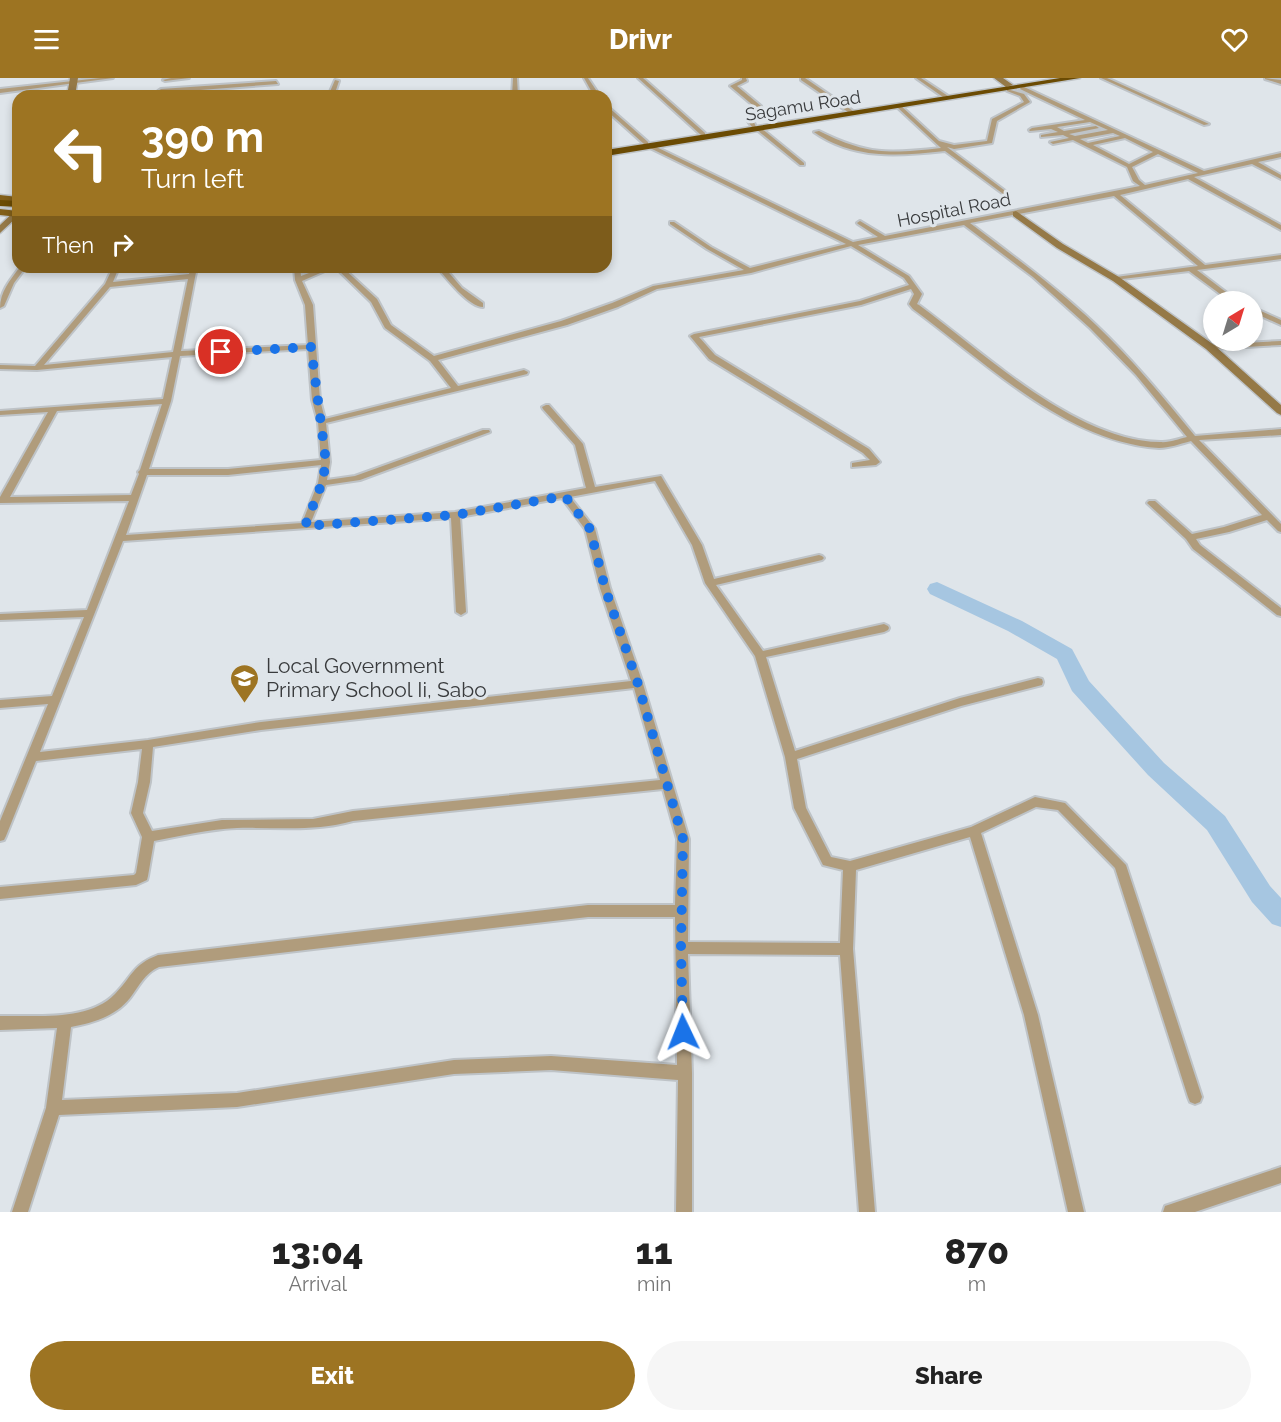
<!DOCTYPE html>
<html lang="en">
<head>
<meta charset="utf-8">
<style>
	:root { --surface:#fff; --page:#f6f6f6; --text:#222; --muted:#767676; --accent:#9d7422 }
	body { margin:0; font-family:Raleway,sans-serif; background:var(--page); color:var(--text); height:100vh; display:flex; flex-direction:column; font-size:22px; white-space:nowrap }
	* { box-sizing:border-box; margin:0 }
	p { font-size:20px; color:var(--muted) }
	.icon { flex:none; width:33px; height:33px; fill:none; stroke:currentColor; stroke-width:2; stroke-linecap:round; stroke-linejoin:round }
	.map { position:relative; height:1134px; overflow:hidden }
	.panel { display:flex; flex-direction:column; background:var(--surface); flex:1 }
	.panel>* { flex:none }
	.banner { position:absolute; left:12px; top:12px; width:600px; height:183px; border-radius:18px; box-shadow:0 3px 9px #0003; background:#9d7422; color:#fff; overflow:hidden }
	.needle { width:39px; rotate:38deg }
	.controls { position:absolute; left:1203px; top:213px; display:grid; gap:12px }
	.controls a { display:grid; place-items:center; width:60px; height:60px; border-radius:50%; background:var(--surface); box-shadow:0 3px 9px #0003; font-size:30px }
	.pin { position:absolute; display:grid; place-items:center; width:51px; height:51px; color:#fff; margin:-26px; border:3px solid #fff; border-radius:50%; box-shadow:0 2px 6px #0007 }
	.me { position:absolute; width:66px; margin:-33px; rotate:358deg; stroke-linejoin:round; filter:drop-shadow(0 0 4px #0008) }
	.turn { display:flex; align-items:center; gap:21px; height:126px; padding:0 30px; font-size:27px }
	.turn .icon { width:78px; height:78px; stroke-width:2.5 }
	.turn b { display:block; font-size:42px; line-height:51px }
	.then { display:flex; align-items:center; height:57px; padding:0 30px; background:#0003; gap:12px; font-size:22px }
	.eta { display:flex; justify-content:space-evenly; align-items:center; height:102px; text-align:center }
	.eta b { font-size:36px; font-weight:800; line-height:42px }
	.action { display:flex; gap:12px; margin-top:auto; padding:12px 30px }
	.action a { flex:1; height:69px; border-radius:36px; background:var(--accent); color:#fff; font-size:24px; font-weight:800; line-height:69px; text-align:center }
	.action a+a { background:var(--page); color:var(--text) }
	header { display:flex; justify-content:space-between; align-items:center; height:78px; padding:0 30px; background:var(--accent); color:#fff; font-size:27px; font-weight:800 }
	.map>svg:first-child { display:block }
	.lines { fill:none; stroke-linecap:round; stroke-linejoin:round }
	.river { fill:#a6c6e1; fill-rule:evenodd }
	.street-casing { stroke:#bec3c7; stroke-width:4 }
	.secondary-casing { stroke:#bec3c7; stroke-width:3 }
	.primary-casing { stroke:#bec3c7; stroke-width:3 }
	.highway-casing { stroke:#bec3c7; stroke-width:3 }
	.street { fill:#b09c7c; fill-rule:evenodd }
	.secondary { fill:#957947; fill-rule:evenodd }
	.primary { fill:#825f19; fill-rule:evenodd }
	.highway { fill:#6b4b03; fill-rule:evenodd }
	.route { stroke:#1a73e8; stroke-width:10; stroke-dasharray:0 18 }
	.labels { text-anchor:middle; stroke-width:6; stroke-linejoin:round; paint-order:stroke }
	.far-street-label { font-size:18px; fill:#393b3d; stroke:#dfe5ea }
	.poi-label { font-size:21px; fill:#393b3d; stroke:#dfe5ea; text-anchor:start }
</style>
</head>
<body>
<header><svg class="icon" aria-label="menu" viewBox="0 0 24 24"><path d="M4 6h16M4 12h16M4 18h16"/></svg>Drivr<svg class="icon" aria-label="heart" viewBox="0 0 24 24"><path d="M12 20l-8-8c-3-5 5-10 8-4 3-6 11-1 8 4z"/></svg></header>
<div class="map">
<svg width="1281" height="1134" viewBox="0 0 1281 1134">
	<rect width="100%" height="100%" fill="#dfe5ea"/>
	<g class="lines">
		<path class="river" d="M937 504 1022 543 1072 571 1089 603 1164 685 1225 738 1270 808 1281 820V849L1272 846 1252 824 1207 752 1148 697 1072 613 1057 581 1008 553 930 516 927 511 930 506Z"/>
		<defs>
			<path id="street" d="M100 0H113L0 15V11Z
				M171 0H189L165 3 163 2Z
				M513 0H517L518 18H512Z
				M584 0H588L600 18H594Z
				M638 0H643L705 55V57H701Z
				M742 0H746L747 3 737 8 761 28 762 33 753 42 756 49H752L747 42 756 33 755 29 730 8 742 2Z
				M801 0H805L853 33 848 34 801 2Z
				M916 0H921L948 18 943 19Z
				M1101 0H1107L1209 46 1204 47Z
				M1265 0 1281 2V6L1265 1Z
				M335 2 339 3 334 18H262L265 16H329Z
				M276 3 278 6 161 15 158 13 161 11Z
				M1022 8 1204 93 1281 75V79L1258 84 1281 97V101L1252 86 1194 99 1281 147V152L1188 101 1120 117 1205 187 1281 177V181L1197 192 1239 224H1231L1189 193 1114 202 1113 201 1116 199 1198 188 1114 118 970 145C1013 178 1057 210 1096 247 1132 281 1163 319 1195 358L1281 351V357L1199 362 1281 446V454L1278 453 1267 442 1229 454 1196 461 1200 467 1281 530V538L1277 537 1193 471 1186 461 1147 425 1149 423H1155L1192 456 1224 449 1262 437 1191 363C1180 366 1169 370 1159 370 1067 365 984 283 913 231L909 226 914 216 911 211 861 227 699 259 715 277 869 371 880 384 876 387 852 389V385L870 382 863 375 709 281 690 258 694 256 860 223 909 207 904 200 851 168 751 195 657 211 618 229 567 247 438 282 458 308 524 292 528 294 527 296 326 345 330 384 327 402 355 398 483 352H489L490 354 360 402 326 407 311 444 455 434 586 410 575 367 543 331 542 329 546 327H549L583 366 595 409 661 398 702 467 714 501 819 477 822 478 824 480 822 482 716 507 763 573 884 546 888 548 889 550 888 552 884 554 766 579 795 673 960 620 1038 600 1042 601 1043 604 1042 607 961 628 797 681 806 730 831 779 850 783 971 749 1035 719 1065 725 1126 787 1202 1019 1200 1024 1195 1026 1190 1024 1188 1019 1115 790 1058 732 1036 729 981 755 1038 937 1084 1134H1068L1024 937 970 759 856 792 853 871 875 1134H859L840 877 688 876 692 995V1134H676L678 1002 551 992 454 996 237 1029 59 1037 28 1134H12L46 1030 57 950 0 952V938C35 937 88 944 115 916 132 899 132 887 158 877L588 827H675L677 761 663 711 353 743C314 754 276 749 237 750 209 751 181 758 154 763L148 798 147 802 136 807 0 821V809L134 797 136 795 142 759 131 735 138 704 142 671 36 683 6 758 4 762 0 763V743L48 626 0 630V622L52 618 84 539 0 542V536L87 532 129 423 0 425V419L48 334 0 337V333L163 321 172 279 37 292 0 291V287L35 288 105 206 113 189H119L113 204 189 196 191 189H197L181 273 308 267 305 227 295 202 294 189H300L301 198 325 189H334L302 203 313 227 320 322 325 341 451 310 430 283 385 250 371 224 335 189H342L377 221 391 247 434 278 561 243 612 225 653 208 744 192 707 171 670 146V144H674L711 169 750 190 846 166 648 69V67L650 66 853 164 878 159 858 146 857 145 860 143 885 158 1140 108 1133 103 1127 89 1073 62 1053 66 1050 64 1069 60 1063 57 1041 59V57L1058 54 1051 51 1030 53 1029 52 1032 50 1085 42 1020 11ZM1090 44 1108 52 1075 58 1069 56 1099 50 1096 48 1064 53 1057 49ZM1113 55 1120 58 1088 65 1080 61ZM1125 60 1153 74 1129 86 1093 67ZM1158 76 1198 95 1145 107 1139 102 1132 89ZM964 147 1033 199 1090 250 1136 297 1187 359C1178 361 1169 365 1160 364 1076 363 984 275 919 227L917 226 922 216 909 198 858 167ZM188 201 173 274 44 287 110 209ZM308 271 312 322 318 344 321 382 228 391H149L171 323 180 278ZM162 326 140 392 138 394 139 396 131 417 10 419 57 333ZM321 387 318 405 302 445 126 457 147 397H228ZM655 403 692 467 705 505 755 578 785 679 794 730 823 787 843 792 840 865 688 864 689 761 643 606 610 510 595 451 570 419ZM562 420 585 451 600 510 631 603 261 644 148 662 40 674 123 463 451 440 456 534 461 537 466 534 460 439ZM634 610 660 702 353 733 313 741 222 742 152 753 143 735 150 704 153 669 261 652ZM588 839H675L677 987 551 978 454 982 237 1015 62 1022 71 949C93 945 116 938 130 920 139 908 145 895 159 889Z
				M1007 11 1024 16 1030 24 997 43 992 65 954 71 947 69 1008 115 1009 116 1006 118 945 73C900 78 854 82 814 54L819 53C867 77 889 76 941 70L898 30 900 27 939 63 954 67 987 63 992 41 1024 24 1020 18 1007 13Z
				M606 27 648 64V66H644L606 32Z
				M757 50H761L804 85V87H800L757 52Z
				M20 189H26L14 205 4 228 0 230C0 214 10 202 20 189Z
				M437 189H444L462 210 483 225V229C469 229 446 200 437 189Z
				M1252 229 1281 242V247L1252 234Z
				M1281 263V267L1210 271 1206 269 1210 267Z
				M1281 1089V1105L1195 1134H1163L1165 1128 1171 1126Z"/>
			<path id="secondary" d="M70 0H78L75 18H67Z
				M994 0H1003L1013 7 1006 9Z
				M18 130V138L0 155V147Z
				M1016 133 1063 166 1119 199 1214 267 1281 327V337L1277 335 1206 271 1113 203 1057 170 1013 138V134Z"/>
			<path id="primary" d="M0 117 18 119V125L0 123Z
				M0 131 18 133V139L0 137Z"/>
			<path id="highway" d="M1060 0H1080L606 78V72Z
				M0 122 18 123V129L0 128Z"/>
		</defs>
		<use href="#street" class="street-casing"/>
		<use href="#secondary" class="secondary-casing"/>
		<use href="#primary" class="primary-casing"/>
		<use href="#highway" class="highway-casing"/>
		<use href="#street" class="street"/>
		<use href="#secondary" class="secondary"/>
		<use href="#primary" class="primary"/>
		<use href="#highway" class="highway"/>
	</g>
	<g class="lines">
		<path class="route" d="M221 274 311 269 326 384 322 405 305 448 455 437 565 418 590 451 605 510 638 606 683 761 681 870 683 954"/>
	</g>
	<defs>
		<symbol id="school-pin" viewBox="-11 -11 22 30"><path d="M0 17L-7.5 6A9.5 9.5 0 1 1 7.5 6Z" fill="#9d7422" stroke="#dfe5ea"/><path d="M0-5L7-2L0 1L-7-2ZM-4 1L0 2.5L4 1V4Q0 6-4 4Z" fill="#fff"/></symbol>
	</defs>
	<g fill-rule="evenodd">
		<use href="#school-pin" x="228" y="584" width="33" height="45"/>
	</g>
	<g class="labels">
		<g class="far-street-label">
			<text transform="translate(803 28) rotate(-9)" y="6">Sagamu Road</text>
			<text transform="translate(954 132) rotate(-11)" y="6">Hospital Road</text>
		</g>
		<g class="poi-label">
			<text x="266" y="595">Local Government<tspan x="266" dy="24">Primary School Ii, Sabo</tspan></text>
		</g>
	</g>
</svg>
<div class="controls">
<a><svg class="needle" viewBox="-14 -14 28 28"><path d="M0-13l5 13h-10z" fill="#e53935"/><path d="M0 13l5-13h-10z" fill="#767676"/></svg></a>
</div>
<div class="pin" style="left:221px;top:274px;background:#d93025"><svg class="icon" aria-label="arrive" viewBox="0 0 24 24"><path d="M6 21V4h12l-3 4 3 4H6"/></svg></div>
<svg class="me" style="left:683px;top:954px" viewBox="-20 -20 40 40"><path d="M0-17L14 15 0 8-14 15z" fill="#1a73e8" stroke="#fff" stroke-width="4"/></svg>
<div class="banner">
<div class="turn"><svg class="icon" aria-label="left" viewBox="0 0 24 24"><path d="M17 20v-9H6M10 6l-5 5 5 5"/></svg><div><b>390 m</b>Turn left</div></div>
<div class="then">Then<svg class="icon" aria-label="right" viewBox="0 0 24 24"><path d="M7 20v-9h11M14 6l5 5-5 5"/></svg></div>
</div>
</div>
<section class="panel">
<div class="eta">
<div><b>13:04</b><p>Arrival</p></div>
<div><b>11</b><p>min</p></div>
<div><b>870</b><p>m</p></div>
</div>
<div class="action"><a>Exit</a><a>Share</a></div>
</section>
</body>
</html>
